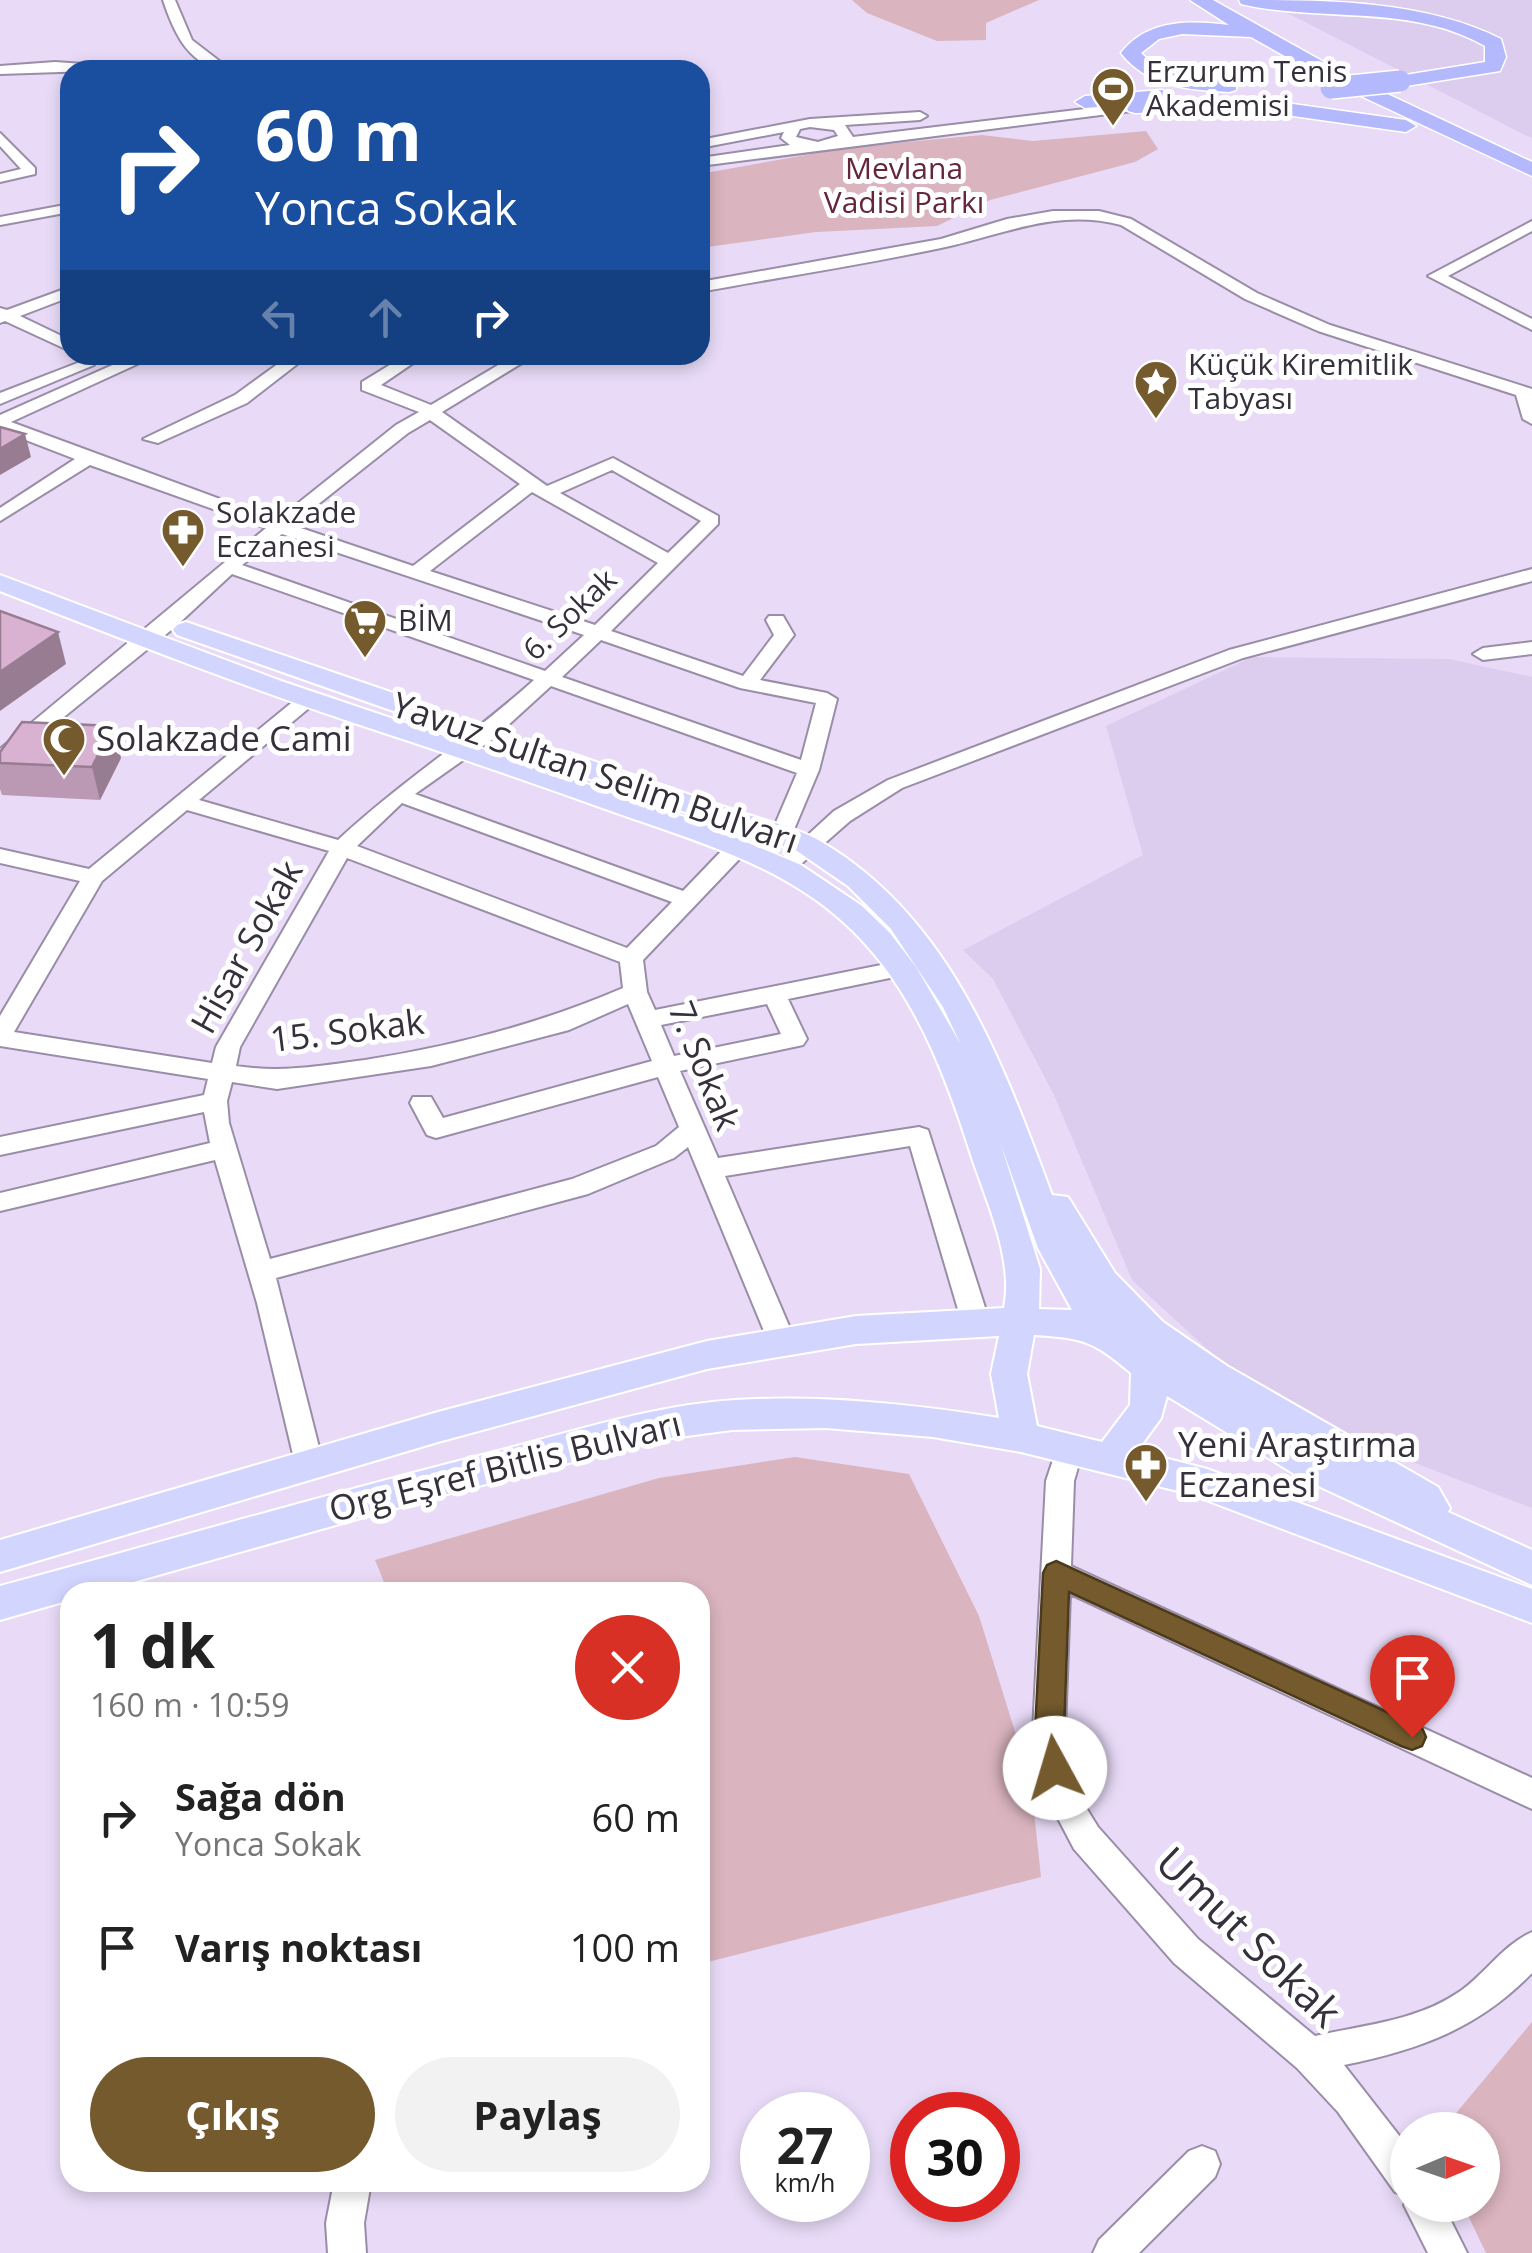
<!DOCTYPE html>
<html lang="tr">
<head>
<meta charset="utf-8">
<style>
	:root { --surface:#fff; --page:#f2f2f2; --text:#222; --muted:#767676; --accent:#755a2d }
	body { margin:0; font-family:"Open Sans",sans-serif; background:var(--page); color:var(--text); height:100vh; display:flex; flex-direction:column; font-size:38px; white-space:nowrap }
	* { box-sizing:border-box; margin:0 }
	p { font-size:32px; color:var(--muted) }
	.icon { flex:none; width:55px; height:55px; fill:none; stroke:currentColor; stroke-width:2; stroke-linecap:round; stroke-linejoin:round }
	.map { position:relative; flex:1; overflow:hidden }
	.sheet { position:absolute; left:60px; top:1582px; width:650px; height:610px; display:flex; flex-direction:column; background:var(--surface); border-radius:30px; box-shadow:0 5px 15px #0003 }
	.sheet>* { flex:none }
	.top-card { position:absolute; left:60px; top:60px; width:650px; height:305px; border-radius:30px; box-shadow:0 5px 15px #0003; background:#1a4fa0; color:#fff; overflow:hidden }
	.needle { width:65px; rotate:88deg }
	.buttons { position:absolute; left:1390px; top:2112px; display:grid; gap:20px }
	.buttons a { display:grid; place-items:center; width:110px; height:110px; border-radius:50%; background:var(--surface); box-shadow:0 5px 15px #0003; font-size:50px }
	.speed { position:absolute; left:740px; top:2092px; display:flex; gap:20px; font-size:50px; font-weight:700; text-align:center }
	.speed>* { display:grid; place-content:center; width:130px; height:130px; border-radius:50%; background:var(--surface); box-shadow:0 5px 15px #0003; line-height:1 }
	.speed small { font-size:25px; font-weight:400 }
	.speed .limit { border:15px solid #d22; background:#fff; color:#111 }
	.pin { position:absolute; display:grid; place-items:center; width:85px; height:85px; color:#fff; margin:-102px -42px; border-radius:50% 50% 50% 0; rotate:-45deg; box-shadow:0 0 10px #0007 }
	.pin .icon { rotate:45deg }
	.me { position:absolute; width:110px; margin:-55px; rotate:354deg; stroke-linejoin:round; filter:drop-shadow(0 0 8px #0008) }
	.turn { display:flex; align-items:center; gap:35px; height:210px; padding:0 30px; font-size:45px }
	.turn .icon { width:130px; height:130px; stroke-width:2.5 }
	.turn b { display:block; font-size:70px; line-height:85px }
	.lanes { display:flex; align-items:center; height:95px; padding:0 30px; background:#0003; justify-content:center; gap:50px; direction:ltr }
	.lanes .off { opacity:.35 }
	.round { display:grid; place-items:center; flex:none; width:105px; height:105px; border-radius:52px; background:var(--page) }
	.overview { display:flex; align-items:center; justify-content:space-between; height:170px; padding:0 30px }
	h1 { font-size:60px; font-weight:700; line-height:75px }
	.action { display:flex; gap:20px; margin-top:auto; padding:20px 30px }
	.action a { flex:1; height:115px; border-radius:60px; background:var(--accent); color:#fff; font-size:40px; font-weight:700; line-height:115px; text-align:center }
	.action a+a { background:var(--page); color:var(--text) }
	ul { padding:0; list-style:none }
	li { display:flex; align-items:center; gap:30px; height:130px; padding:0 30px }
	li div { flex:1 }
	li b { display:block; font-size:38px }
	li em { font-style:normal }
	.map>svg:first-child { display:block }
	.built { fill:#dcccee }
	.green { fill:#dab4be }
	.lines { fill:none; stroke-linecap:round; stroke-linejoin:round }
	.minor-casing { stroke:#998da7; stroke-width:4 }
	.major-casing { stroke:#fff; stroke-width:4 }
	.highway-casing { stroke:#fff; stroke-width:3 }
	.minor { fill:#fff; fill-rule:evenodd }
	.major { fill:#d2d5fe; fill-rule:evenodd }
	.highway { fill:#b4b9fe; fill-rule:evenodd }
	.highway-bridge-casing { stroke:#fff; stroke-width:24; stroke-linecap:butt }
	.highway-bridge { stroke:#b4b9fe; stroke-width:21 }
	.wall { fill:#bb98b4 }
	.shaded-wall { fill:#987c92 }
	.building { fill:#d9b1d1; stroke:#987c92; stroke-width:2.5 }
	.route { fill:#755a2d; stroke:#4c3a1d; stroke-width:2.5 }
	.labels { text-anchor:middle; stroke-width:10; stroke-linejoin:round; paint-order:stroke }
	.far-poi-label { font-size:30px; fill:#35303b; stroke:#fff; text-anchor:start }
	.far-park-label { font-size:30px; fill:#64263d; stroke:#fff }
	.far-street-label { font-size:30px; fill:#35303b; stroke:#fff }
	.poi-label { font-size:35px; fill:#35303b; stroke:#fff; text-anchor:start }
	.street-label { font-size:35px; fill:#35303b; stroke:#fff }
	.near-street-label { font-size:42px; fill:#35303b; stroke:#fff }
</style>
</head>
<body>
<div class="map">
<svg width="1532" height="2253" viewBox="0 0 1532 2253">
	<rect width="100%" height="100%" fill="#e9dbf8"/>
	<path class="built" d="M1262 0H1532V138L1525 135Z
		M1252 657 1449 659 1532 677V1508L1368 1445 1231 1371 1132 1280 1054 1095 993 979 963 950 1143 855 1106 726Z"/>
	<path class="green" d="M852 0H1039L986 23V40L937 41 867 13Z
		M1146 131 1158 149 1135 162 990 200 937 226 816 232 700 248V174L828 151 906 142 982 135 1033 141Z
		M795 1457 909 1474 979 1616 1031 1783 1041 1877 700 1964V1592H388L375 1560 659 1478Z
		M1532 2022V2253H1486L1463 2205H1482V2130H1442Z"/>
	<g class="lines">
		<defs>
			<path id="minor" d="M163 0H175L192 40 231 70C190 70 174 33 163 0Z
				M55 62 113 66 120 70 0 74V66Z
				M1135 103 1142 107 1140 110 700 166V158L790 145 781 138 784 132 700 148V140L810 119 920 112 927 116 920 120 845 125 853 137ZM810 127 834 130 838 136 818 142 796 137 800 129Z
				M0 133 35 168V174L0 182V174L21 169 0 146Z
				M70 204V212L0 225V217Z
				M1053 211H1099L1131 219 1257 293 1330 325 1532 389V424L1523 419 1516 395 1318 331 1245 299 1121 225C1056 208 1003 235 941 248 861 265 780 277 700 292V282L941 239 1007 219Z
				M1532 221V231L1448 276 1532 319V330L1428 276Z
				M70 287V297L20 316 70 340V351L5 321 0 323V308L7 310Z
				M135 355H157L11 422 277 520 396 425 419 412 362 390V382L406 355H425L381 385 431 405 515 355H535L442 412 547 486 613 458 718 516V524L611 631 743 676 774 635 766 620 769 616H783L794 635 760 680 827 693 837 699 819 770 790 839H774L771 834 797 773 551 686 493 739 415 794 683 891 730 842H746L749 847 746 852 643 960 647 992 655 1010 901 961 909 964 913 969 909 974 788 999 807 1039 803 1045 680 1071 718 1158 919 1127 928 1130 990 1323 986 1330 976 1333 966 1330 962 1323 910 1146 725 1176 795 1340 791 1348 781 1351 771 1348 688 1147 674 1158 588 1194 276 1278 324 1467 320 1475 310 1479 300 1475 296 1467 257 1303 215 1160 0 1211V1193L210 1143 204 1112 0 1155V1137L204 1095 208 1079 0 1046V1016L80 881 0 863V849L89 869 301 695 308 693 318 699 315 703 199 800 338 840C400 782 471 737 534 680L232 574 175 627 7 763 0 765V749L266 528 90 465 0 521V508L75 459 0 430V415ZM430 420 520 484 413 566 292 525 408 433ZM612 470 701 521 668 553 560 493ZM532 492 658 563 595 625 430 571ZM282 534 584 635 545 671 242 565ZM601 640 740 688 816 703 801 760 562 677ZM402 803 672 902 627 948 357 846ZM187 810 329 851 216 1047 212 1063 14 1032 102 881ZM347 858 620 962 623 988C539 1024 455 1046 365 1060 318 1066 282 1073 236 1066L240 1047ZM628 1004 652 1061 443 1118 431 1097H413L410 1103 427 1135 436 1138 658 1077 679 1127 656 1146 572 1179 270 1259 229 1123 227 1101 232 1082 277 1089 431 1066 569 1030ZM767 1004 781 1034 674 1056 661 1025Z
				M290 355H309L247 403 158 443 143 439 235 395Z
				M80 362 94 365 0 404V393Z
				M1532 569V581L1243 658 902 788 850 821 793 871 785 873 774 866 834 811 888 780 1229 650Z
				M1532 642V654L1483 660 1473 654 1483 648Z
				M1069 1438 1079 1442 1083 1450 1074 1481 1071 1566 1532 1778V1809L1070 1594 1065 1731 1082 1801 1098 1827 1198 1939 1315 2036C1363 2025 1417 2021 1459 1992 1484 1975 1504 1944 1532 1932V1973C1478 2029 1418 2050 1344 2065L1408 2147V2197L1395 2192 1338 2112 1297 2068 1174 1963 1074 1849 1052 1807 1039 1768 1033 1731 1046 1481 1059 1442Z
				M1202 2146 1215 2151 1220 2164 1215 2177 1139 2253H1093L1099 2240 1189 2151Z
				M334 2182H371L364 2223 366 2253H328L326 2223Z
				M1408 2198V2205H1443L1467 2253H1428L1404 2205Z"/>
			<path id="major" d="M0 575 281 681 699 822 801 865 862 906 889 932 916 967 961 1045 943 1007 891 929 848 886 797 851 550 765 546 759 560 751 570 753C627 773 684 793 742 813 767 821 797 828 820 841 950 917 1002 1061 1052 1195L1068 1197 1115 1273 1163 1322 1227 1366 1438 1487 1450 1508 1448 1512 1532 1550V1585L1301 1478 1167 1396 1161 1418 1137 1451 1207 1469 1532 1589V1623L1190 1494 1021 1452 933 1437 826 1428 732 1430 664 1439 439 1496 98 1592H70V1600L0 1620V1586C166 1541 331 1493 498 1451 575 1431 655 1405 735 1400 824 1395 911 1404 999 1418L991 1374 999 1336 856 1344 707 1369 438 1442 0 1572V1540L438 1412 707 1341 856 1316 1004 1308C1014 1259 986 1201 971 1155 944 1070 910 980 841 920 777 863 690 839 611 811 525 780 440 751 354 723 234 683 117 637 0 591ZM1000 1142 1038 1248 1072 1310 1039 1309 1040 1269ZM1034 1335C1084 1338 1093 1341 1131 1373L1130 1405 1102 1442 1037 1426 1027 1374Z
				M186 622 437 708 441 714 437 720H419L177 635 173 630 177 625Z"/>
			<path id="highway" d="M1190 0H1213L1347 75 1532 162V176L1333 83 1251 37 1182 34 1159 39 1141 53C1167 81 1202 74 1236 82V90L1229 92C1190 90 1147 87 1121 53 1147 19 1190 20 1229 25Z
				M1239 0C1325 0 1424 0 1501 39L1506 57 1500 71 1400 87 1390 81 1393 77 1485 62V46C1410 3 1322 23 1241 4Z
				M1162 90 1172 96 1169 100 1258 99 1406 120 1416 126 1406 132 1258 111 1135 113 1128 111 1126 105 1085 108 1075 102 1085 96Z"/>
		</defs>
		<use href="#minor" class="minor-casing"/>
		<use href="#major" class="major-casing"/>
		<use href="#highway" class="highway-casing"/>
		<use href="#minor" class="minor"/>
		<use href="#major" class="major"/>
		<use href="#highway" class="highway"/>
		<defs>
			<path id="highway-bridge" d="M1331 88 1400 81"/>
		</defs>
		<use href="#highway-bridge" class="highway-bridge-casing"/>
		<use href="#highway-bridge" class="highway-bridge"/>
	</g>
	<path class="wall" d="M0 752 121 758 100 800 2 795 0 789Z"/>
	<path class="shaded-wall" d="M25 434 31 457 0 475V449Z
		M58 632 66 664 0 711V672Z
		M113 726 121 758 100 800 92 767Z"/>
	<path class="building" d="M0 427 25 434 0 449Z
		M0 611 58 632 0 672Z
		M22 722 113 726 92 767 0 763V752Z"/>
	<path class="route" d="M1056 1561 1422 1728 1426 1737 1422 1746 1412 1750 1401 1746 1069 1592 1064 1732 1070 1768 1065 1777 1055 1781 1045 1777 1035 1732 1043 1573 1047 1565Z"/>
	<defs>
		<symbol id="stadium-pin" viewBox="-11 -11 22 30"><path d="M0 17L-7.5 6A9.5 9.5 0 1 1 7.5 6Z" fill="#755a2d" stroke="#fff"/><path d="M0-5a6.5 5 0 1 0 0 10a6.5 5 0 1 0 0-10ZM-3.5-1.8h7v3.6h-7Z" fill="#fff"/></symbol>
		<symbol id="sight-pin" viewBox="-11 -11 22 30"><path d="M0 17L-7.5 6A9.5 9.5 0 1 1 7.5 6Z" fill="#755a2d" stroke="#fff"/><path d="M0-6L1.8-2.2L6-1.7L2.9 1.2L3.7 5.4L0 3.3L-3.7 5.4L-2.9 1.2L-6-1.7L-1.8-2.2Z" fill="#fff"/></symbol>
		<symbol id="pharmacy-pin" viewBox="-11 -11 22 30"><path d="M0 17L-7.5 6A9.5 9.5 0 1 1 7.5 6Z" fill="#755a2d" stroke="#fff"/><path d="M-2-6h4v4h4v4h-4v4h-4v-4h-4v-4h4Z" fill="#fff"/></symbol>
		<symbol id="supermarket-pin" viewBox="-11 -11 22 30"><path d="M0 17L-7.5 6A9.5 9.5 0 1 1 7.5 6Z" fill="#755a2d" stroke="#fff"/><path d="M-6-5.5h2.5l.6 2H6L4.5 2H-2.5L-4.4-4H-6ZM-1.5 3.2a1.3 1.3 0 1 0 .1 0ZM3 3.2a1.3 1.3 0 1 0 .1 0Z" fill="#fff"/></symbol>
		<symbol id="mosque-pin" viewBox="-11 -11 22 30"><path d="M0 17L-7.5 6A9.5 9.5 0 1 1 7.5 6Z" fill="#755a2d" stroke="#fff"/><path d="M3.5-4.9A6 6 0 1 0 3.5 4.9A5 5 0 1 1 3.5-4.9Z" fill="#fff"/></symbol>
	</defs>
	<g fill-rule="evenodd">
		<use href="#stadium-pin" x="1088" y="64" width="50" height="68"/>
		<use href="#sight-pin" x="1131" y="357" width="50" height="68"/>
		<use href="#pharmacy-pin" x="158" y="505" width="50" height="68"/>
		<use href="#supermarket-pin" x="340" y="596" width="50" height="68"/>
		<use href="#mosque-pin" x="39" y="714" width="50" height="68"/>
		<use href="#pharmacy-pin" x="1121" y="1440" width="50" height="68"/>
	</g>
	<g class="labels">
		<g class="far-poi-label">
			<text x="1146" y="82">Erzurum Tenis<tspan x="1146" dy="34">Akademisi</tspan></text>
			<text x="1188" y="375">Küçük Kiremitlik<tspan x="1188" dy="34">Tabyası</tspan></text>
			<text x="216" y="523">Solakzade<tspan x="216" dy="34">Eczanesi</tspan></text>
			<text x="398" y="631">BİM</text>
		</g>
		<g class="far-park-label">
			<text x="904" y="179">Mevlana<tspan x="904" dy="34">Vadisi Parkı</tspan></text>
		</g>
		<g class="far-street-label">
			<text transform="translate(570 615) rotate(-44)" y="10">6. Sokak</text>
		</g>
		<g class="poi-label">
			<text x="96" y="751">Solakzade Cami</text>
			<text x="1178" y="1457">Yeni Araştırma<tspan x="1178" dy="40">Eczanesi</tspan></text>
		</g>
		<g class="street-label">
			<text transform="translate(595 773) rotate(19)" y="12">Yavuz Sultan Selim Bulvarı</text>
			<text transform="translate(247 947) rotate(-61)" y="12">Hisar Sokak</text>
			<text transform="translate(347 1031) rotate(-7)" y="12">15. Sokak</text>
			<text transform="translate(704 1066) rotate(68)" y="12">7. Sokak</text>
			<text transform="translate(505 1467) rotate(-14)" y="12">Org Eşref Bitlis Bulvarı</text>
		</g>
		<g class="near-street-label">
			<text transform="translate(1249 1937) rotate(44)" y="15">Umut Sokak</text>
		</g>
	</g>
</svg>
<div class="buttons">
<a><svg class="needle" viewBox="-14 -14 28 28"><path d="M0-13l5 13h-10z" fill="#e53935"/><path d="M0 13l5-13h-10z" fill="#767676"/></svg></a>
</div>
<div class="speed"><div>27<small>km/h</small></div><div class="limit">30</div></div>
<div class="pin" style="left:1412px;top:1737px;background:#d93025"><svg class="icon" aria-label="arrive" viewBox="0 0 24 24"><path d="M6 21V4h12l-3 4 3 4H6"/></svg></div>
<svg class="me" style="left:1055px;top:1768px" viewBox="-20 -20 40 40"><circle r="19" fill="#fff"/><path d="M0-13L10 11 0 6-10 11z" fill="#755a2d"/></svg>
<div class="top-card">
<div class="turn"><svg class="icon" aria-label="right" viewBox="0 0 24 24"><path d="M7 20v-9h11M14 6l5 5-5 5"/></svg><div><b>60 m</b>Yonca Sokak</div></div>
<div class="lanes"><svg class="icon off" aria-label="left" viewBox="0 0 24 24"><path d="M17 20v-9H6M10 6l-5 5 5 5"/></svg><svg class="icon off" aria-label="ahead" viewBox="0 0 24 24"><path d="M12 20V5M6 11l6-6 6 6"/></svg><svg class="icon" aria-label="right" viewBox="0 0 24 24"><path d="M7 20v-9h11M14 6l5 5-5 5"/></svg></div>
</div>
<section class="sheet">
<div class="overview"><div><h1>1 dk</h1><p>160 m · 10:59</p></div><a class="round" style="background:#d93025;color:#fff"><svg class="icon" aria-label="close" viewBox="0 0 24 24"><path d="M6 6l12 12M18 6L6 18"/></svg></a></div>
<ul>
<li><svg class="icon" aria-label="right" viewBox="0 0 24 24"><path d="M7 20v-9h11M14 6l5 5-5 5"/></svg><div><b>Sağa dön</b><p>Yonca Sokak</p></div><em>60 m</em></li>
<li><svg class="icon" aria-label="arrive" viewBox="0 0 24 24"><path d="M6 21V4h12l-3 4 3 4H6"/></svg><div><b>Varış noktası</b></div><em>100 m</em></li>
</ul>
<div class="action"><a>Çıkış</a><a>Paylaş</a></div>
</section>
</div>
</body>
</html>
